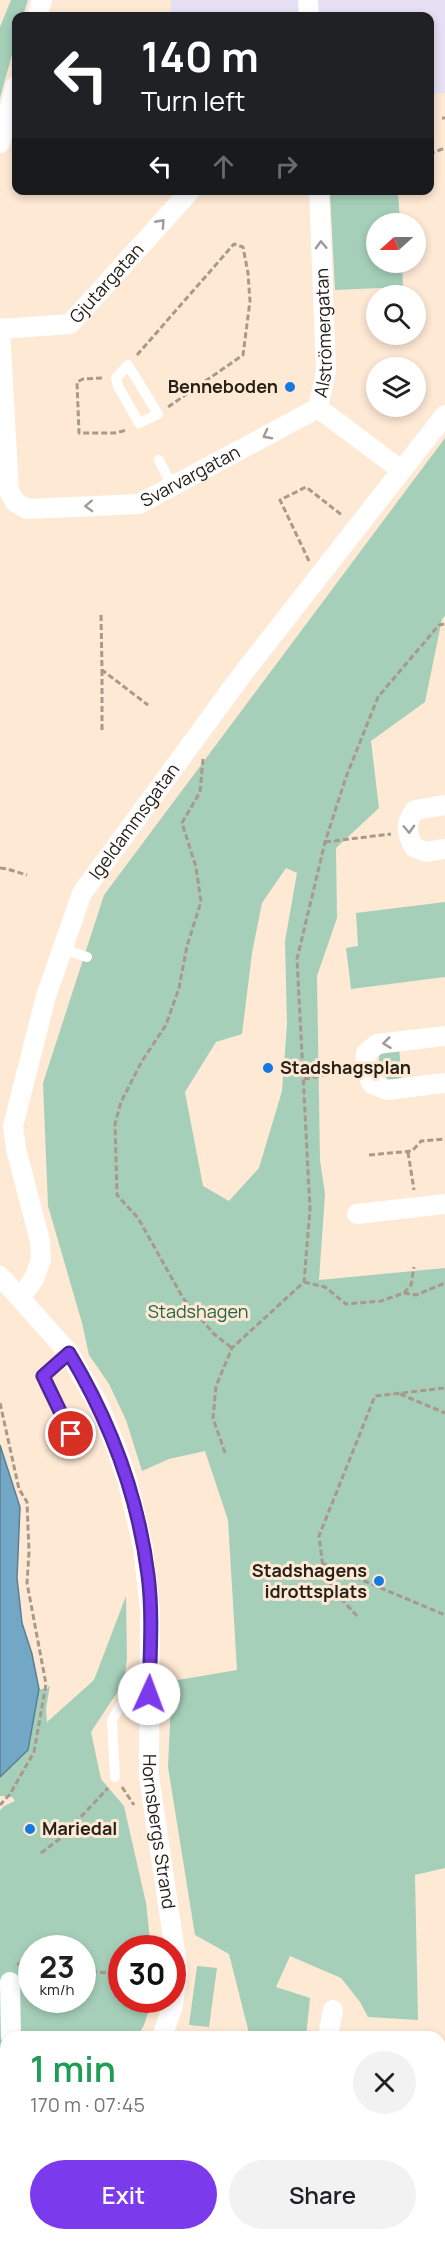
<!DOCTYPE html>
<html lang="en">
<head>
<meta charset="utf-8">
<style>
	:root { --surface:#fff; --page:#f2f2f2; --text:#202124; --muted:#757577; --accent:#7c3aed }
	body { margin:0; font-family:Manrope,sans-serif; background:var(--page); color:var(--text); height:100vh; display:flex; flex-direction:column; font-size:22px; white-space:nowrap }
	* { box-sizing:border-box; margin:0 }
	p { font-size:20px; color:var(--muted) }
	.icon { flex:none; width:33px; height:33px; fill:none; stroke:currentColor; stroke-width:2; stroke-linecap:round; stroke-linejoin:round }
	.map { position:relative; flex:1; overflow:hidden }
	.drawer { position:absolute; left:0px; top:2031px; width:446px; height:210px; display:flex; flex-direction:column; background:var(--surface); border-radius:18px 18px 0 0; box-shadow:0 3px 9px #0003 }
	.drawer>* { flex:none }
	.banner { position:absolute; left:12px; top:12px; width:422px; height:183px; border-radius:12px; box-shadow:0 3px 9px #0003; background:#202124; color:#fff; overflow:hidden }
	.needle { width:39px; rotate:249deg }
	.fabs { position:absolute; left:366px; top:213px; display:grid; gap:12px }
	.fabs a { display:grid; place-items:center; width:60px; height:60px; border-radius:50%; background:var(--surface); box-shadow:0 3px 9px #0003; font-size:30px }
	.speed { position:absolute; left:18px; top:1935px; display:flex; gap:12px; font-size:30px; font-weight:700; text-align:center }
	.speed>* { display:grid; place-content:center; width:78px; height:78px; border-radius:50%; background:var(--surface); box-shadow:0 3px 9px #0003; line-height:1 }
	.speed small { font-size:15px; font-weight:400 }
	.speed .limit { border:9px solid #d22; background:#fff; color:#111 }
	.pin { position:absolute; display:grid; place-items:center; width:51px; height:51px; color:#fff; margin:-26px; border:3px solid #fff; border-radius:50%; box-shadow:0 2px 6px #0007 }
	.me { position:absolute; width:66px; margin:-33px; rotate:2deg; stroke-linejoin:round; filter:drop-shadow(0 0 4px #0008) }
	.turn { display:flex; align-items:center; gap:21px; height:126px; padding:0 30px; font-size:27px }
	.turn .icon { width:78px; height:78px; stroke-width:2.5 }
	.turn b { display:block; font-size:42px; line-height:51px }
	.lanes { display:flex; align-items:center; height:57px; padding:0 30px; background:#0003; justify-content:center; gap:30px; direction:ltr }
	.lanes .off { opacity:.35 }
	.round { display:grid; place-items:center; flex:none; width:63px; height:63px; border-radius:32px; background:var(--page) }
	.overview { display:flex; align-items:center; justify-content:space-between; height:102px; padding:0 30px }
	h1 { font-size:36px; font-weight:600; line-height:45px; color:#1e9e55 }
	.primary-button { display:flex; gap:12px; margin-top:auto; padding:12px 30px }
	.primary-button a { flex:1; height:69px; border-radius:36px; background:var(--accent); color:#fff; font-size:24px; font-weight:600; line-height:69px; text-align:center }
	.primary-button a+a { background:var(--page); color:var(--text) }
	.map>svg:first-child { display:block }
	.commercial { fill:#e7dff4 }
	.green { fill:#a5cfb9; fill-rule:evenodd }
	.water { fill:#73a7c6; stroke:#5c7f92; stroke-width:1.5 }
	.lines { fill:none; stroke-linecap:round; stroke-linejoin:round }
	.path { stroke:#a8998a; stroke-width:3; stroke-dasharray:6 3; stroke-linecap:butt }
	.service { stroke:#fff; stroke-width:10 }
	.minor { stroke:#fff; stroke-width:20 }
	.oneway { stroke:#9e9b98 }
	.route-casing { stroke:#51269a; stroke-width:15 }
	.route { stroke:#7c3aed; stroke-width:10 }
	.poi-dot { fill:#1679e1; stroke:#fee9d5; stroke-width:2 }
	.labels { text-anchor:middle; stroke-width:6; stroke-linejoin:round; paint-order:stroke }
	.street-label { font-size:18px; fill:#282119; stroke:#fee9d5 }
	.poi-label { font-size:18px; font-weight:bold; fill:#282119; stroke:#fee9d5; text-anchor:end }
	.park-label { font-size:18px; fill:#206347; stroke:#fee9d5 }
</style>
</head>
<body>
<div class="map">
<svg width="445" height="2241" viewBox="0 0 445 2241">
	<rect width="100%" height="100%" fill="#fee9d5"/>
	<path class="commercial" d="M171 0H445V93L429 94V16H171Z
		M118 2235H341L353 2241H115Z"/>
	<path class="green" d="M11 0H28L23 16H16V40L0 98V27Z
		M338 191H398L400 223 376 224V262L402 263 403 287 335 290 330 193Z
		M445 438V616L442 619 425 702 371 741 379 808 336 848 337 918 317 976 320 1160 325 1194 319 1280 445 1268V1868L415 1875 418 2020 368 2017 360 2002 341 1978 290 1956 276 1987 310 1998 306 2037H250L229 1954 195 1935 168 1767 172 1681 237 1670 228 1520 205 1451 169 1459 142 1471 126 1420 109 1384 89 1355 82 1323 48 1206 43 1083 104 895ZM286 868 297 873 285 941 287 1024 282 1091 259 1168 229 1201 203 1186 185 1092 216 1042 242 1034 252 953 262 903Z
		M445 902V977L351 989 346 948 358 946 356 913Z
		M399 1047 402 1079 389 1080 379 1072V1056L383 1052Z
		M126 1596 127 1658 124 1682 91 1732 101 1779 124 1806 146 1903 151 1948H122V2000H152L144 2025 137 2037H6V2235H19L17 2241H0V1810L4 1806 15 1801 12 1797 0 1796V1777L28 1750 39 1689H47L50 1685 46 1709 47 1722 94 1680ZM32 1948H82V2000H32Z
		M197 1966 217 1968 209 2027 189 2025Z"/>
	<path class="water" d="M0 1445 20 1507 17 1578 22 1623 32 1654 39 1689 28 1750 0 1777Z"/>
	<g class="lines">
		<path class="path" d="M442 118H445
			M429 154 445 148
			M137 355 234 244 243 247 248 273 250 301 243 355 168 407
			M102 378 83 379 77 382 79 433H115L127 430
			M309 561 280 500 306 487 343 516
			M101 615 102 670 148 705
			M102 730V670
			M203 759 200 792 182 823 196 867 201 902 187 946 179 988 166 1025 142 1061 121 1102 115 1124 117 1195 138 1218 183 1298 214 1334 232 1348
			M325 842 391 834
			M0 868 7 869 27 875
			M304 1079 349 1071
			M408 1152 414 1190
			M369 1155 412 1151 421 1141 445 1139
			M304 1282 325 1287 346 1304 381 1301 404 1293 416 1295 445 1283
			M404 1293 411 1285 414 1267
			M400 1394 445 1413
			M0 1403 19 1489 27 1502 29 1552 27 1583 46 1684 34 1752 10 1794 0 1805
			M225 1453 213 1418 216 1386 232 1348 304 1282 310 1209 297 959 325 842 346 777 378 697 439 625 445 624
			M322 1563 445 1615
			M357 1616 335 1592 326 1577 323 1567 319 1536 375 1396 445 1388
			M122 1787 134 1805
			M41 1853 62 1837 108 1788
			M17 1964 32 1966
			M82 1971 122 1974
			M0 2130H6
			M342 2235 354 2241"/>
		<path class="service" d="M128 365 158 414 139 423 118 386 116 378Z
			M159 460 168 478 170 487
			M63 949 87 957
			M69 1353 43 1376 71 1434
			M115 1777 112 1720 128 1693 149 1694
			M187 2235 197 2241"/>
		<g class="minor">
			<path d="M308 0 309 16"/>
			<path d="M37 16 42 0"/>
			<path d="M0 143 16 86"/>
			<path id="s1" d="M0 328 9 491 15 502 27 509 139 504 318 408"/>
			<path id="s2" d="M1 329 70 324 191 190"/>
			<path id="s3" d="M318 408 326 371 319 190"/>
			<path d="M318 408 401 470"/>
			<path d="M445 805 415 810C405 823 406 833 414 847L426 852 445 849"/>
			<path d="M445 1036 377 1044 366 1053 365 1069 372 1084 387 1090 445 1083"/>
			<path d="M357 1214 445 1204"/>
			<path id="s4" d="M0 1276 69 1353 99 1406 116 1447 128 1483 143 1547 150 1611 149 1776 178 1972 173 2005 162 2037"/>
			<path id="s5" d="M20 1298 34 1279 41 1260 40 1241 16 1149 13 1126 46 996 82 893 244 672 445 415"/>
			<path d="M10 1982 11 2037"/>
			<path d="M328 2037 333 2010"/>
			<path d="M0 2184 6 2174"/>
			<path d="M371 2235 383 2241"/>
			<path d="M42 2241 45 2235"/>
			<path d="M258 2241 262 2235"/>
		</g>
	</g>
	<defs><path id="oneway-chevron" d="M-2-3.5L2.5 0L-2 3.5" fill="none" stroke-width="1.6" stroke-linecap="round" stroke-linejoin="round" transform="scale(1.5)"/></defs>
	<g class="oneway">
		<use href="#oneway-chevron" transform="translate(161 223) rotate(-48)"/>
		<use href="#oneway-chevron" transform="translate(321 245) rotate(-92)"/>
		<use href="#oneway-chevron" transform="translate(267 435) rotate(152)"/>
		<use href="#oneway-chevron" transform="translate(89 506) rotate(178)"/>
		<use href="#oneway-chevron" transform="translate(409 829) rotate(88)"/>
		<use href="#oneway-chevron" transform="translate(387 1043) rotate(173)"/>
	</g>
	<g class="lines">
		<defs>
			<path id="route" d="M71 1434 43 1376 69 1353C110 1421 138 1496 148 1575 153 1614 150 1654 149 1694"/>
		</defs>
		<use href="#route" class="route-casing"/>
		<use href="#route" class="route"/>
	</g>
	<g class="poi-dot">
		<circle cx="290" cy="387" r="6"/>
		<circle cx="268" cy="1068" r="6"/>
		<circle cx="379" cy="1581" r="6"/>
		<circle cx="30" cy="1829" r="6"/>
	</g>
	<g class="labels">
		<g class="street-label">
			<text dy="6" stroke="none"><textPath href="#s2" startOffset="124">Gjutargatan</textPath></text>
			<text dy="6" stroke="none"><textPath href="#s3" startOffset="76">Alströmergatan</textPath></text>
			<text dy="6" stroke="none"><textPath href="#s1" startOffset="360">Svarvargatan</textPath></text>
			<text dy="6" stroke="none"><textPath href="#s5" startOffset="513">Igeldammsgatan</textPath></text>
			<text dy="6" stroke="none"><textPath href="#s4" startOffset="598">Hornsbergs Strand</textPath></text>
		</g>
		<g class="poi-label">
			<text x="278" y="393">Benneboden</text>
			<text x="280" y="1074" text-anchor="start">Stadshagsplan</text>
			<text x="367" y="1577">Stadshagens<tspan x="367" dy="21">idrottsplats</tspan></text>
			<text x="42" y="1835" text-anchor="start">Mariedal</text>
		</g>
		<g class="park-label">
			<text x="198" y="1318">Stadshagen</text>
		</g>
	</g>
</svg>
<div class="fabs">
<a><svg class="needle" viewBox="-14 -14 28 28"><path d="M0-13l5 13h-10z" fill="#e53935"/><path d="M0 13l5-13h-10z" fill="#757577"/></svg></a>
<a><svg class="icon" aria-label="search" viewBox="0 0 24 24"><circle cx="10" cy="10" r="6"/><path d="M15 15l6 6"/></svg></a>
<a><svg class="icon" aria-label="layers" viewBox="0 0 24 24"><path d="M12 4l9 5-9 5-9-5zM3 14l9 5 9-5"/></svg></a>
</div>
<div class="speed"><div>23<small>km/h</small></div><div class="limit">30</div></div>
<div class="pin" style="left:71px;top:1434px;background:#d93025"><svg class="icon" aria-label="arrive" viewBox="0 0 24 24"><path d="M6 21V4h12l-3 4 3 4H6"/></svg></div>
<svg class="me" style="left:149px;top:1694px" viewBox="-20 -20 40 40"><circle r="19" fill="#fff"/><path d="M0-13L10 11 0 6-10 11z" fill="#7c3aed"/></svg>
<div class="banner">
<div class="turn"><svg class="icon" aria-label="left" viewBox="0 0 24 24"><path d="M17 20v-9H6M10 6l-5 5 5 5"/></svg><div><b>140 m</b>Turn left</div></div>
<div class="lanes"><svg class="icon" aria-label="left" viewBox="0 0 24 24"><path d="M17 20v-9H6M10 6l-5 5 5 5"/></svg><svg class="icon off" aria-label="ahead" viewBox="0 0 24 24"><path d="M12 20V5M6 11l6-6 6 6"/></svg><svg class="icon off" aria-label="right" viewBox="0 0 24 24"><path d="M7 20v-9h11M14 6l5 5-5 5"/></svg></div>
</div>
<section class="drawer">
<div class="overview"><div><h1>1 min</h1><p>170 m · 07:45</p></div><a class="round"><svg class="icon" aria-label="close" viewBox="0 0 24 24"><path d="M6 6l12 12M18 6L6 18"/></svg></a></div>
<div class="primary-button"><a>Exit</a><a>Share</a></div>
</section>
</div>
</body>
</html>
